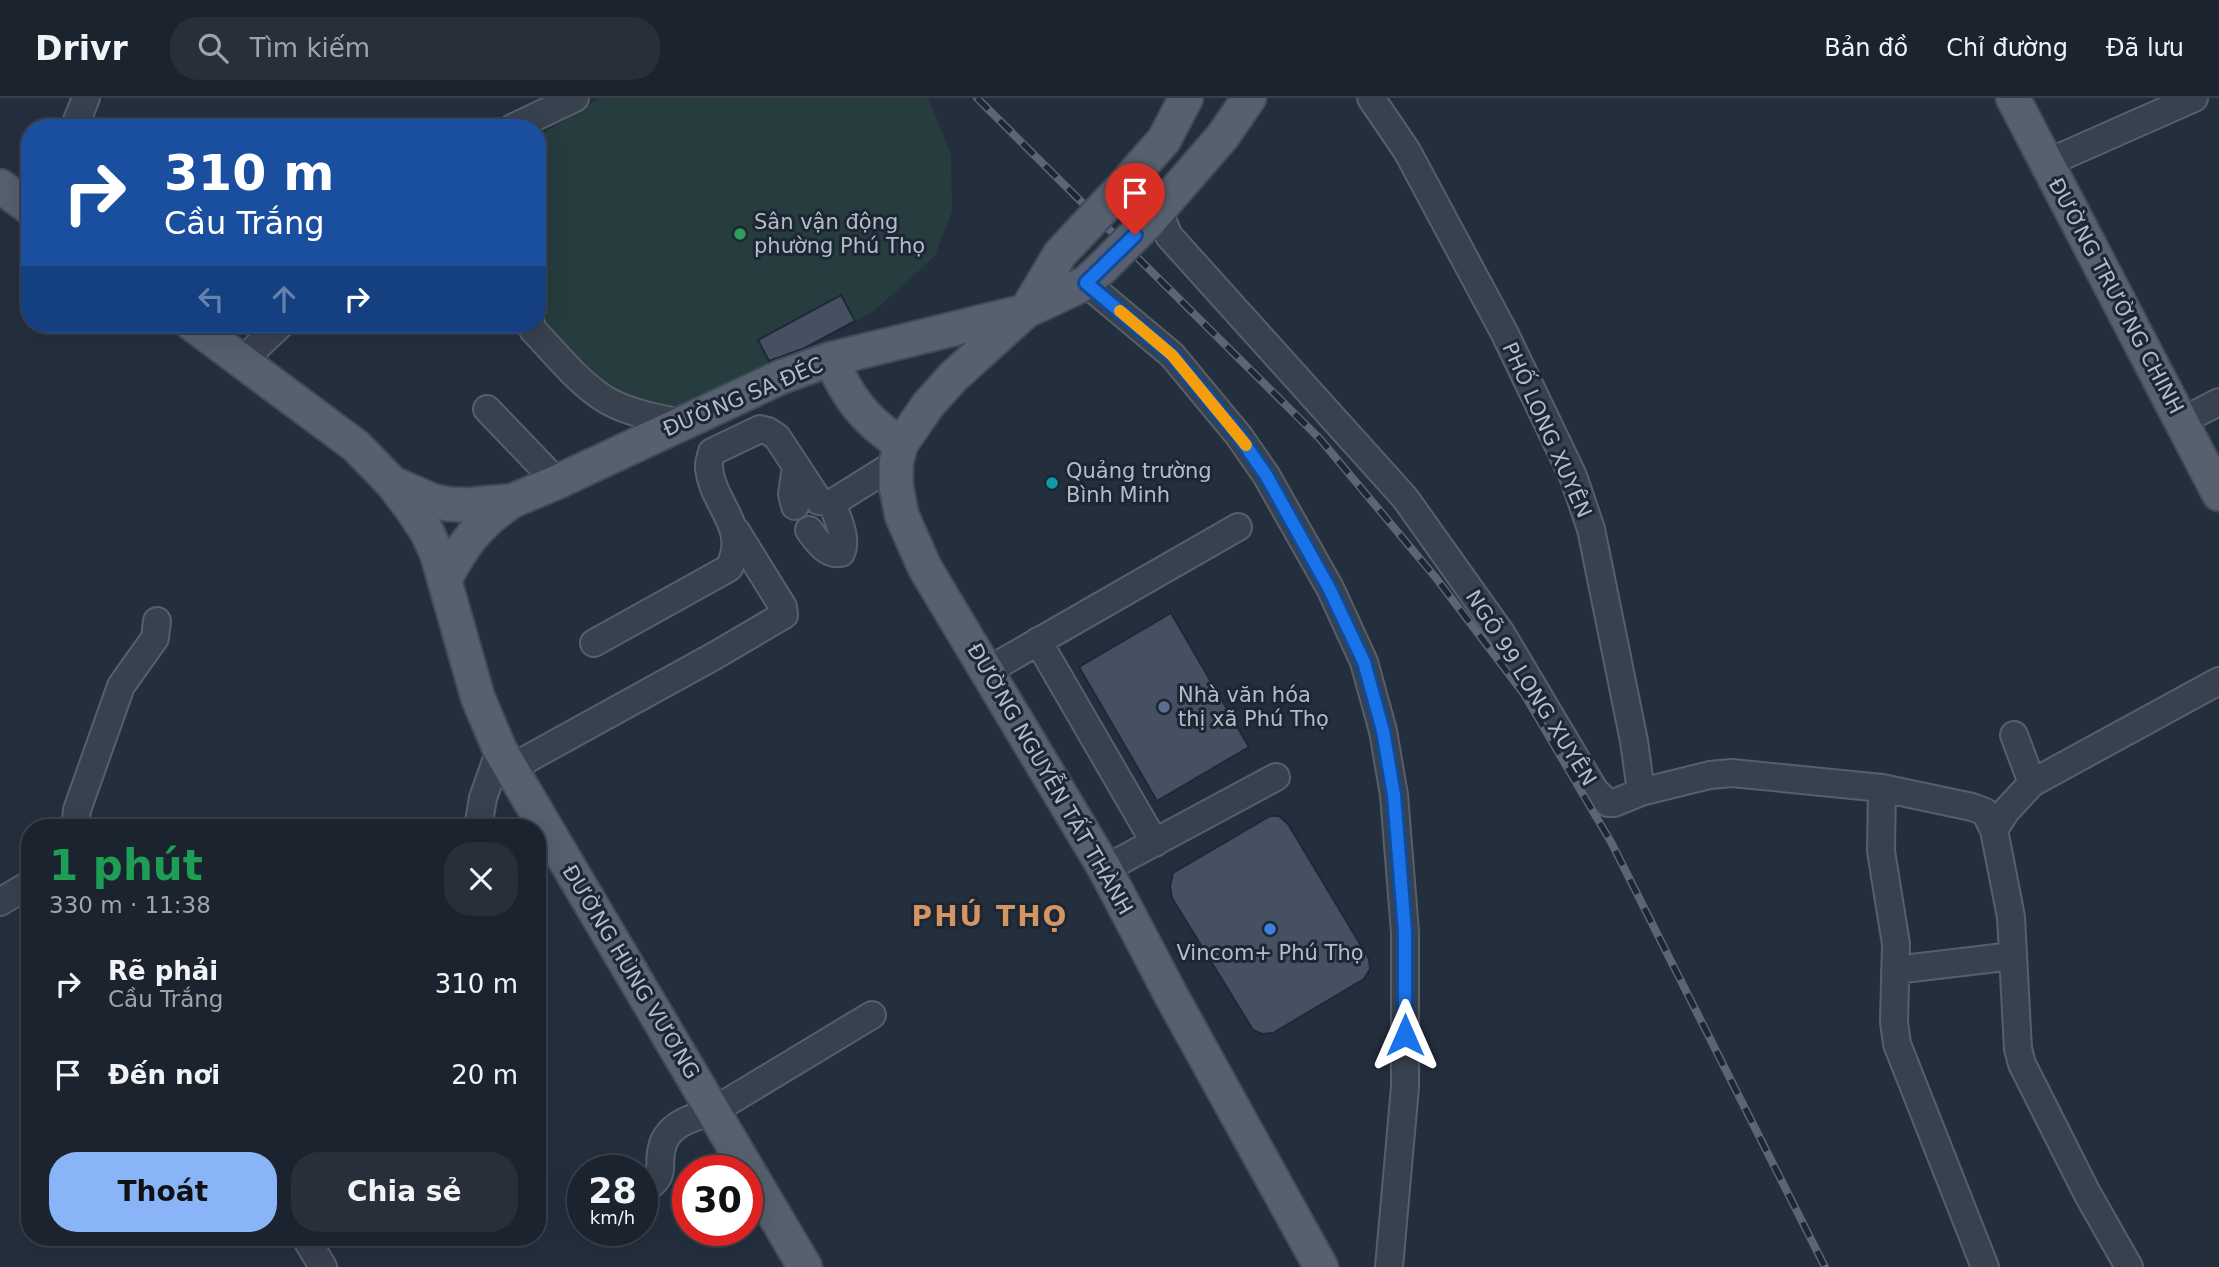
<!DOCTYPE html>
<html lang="vi">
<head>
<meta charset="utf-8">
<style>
	:root { --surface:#1b232e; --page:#282f3a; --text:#f1f3f6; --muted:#a0a4aa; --line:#39404a; --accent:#8ab4f8 }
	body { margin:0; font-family:"DejaVu Sans",sans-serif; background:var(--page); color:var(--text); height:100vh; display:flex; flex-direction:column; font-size:26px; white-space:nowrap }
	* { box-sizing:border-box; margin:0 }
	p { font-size:23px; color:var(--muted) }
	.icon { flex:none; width:38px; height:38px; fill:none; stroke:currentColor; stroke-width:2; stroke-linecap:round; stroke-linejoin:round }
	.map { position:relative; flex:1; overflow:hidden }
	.panel { position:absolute; left:21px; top:721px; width:525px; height:427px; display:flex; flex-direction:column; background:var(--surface); border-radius:28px; box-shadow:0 7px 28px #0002,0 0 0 2px var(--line) }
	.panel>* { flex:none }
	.top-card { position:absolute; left:21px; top:21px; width:525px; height:214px; border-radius:28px; box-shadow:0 7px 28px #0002,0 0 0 2px var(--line); background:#1a4fa0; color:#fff; overflow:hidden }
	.speed { position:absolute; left:567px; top:1057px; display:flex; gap:14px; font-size:35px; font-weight:700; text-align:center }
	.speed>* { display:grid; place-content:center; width:91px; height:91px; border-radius:50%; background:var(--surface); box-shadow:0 7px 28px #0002,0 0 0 2px var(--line); line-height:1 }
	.speed small { font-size:18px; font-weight:400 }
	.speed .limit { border:10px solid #d22; background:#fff; color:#111 }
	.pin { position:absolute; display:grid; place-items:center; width:60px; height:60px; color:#fff; margin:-72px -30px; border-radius:50% 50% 50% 0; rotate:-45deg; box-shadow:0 0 7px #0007 }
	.pin .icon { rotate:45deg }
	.me { position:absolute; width:77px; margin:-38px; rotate:0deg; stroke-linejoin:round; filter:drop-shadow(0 0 5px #0008) }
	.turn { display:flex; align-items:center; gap:24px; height:147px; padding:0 28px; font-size:32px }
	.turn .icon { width:91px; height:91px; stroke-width:2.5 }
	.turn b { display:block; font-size:49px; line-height:60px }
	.lanes { display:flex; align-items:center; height:66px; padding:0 28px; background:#0003; justify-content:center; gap:35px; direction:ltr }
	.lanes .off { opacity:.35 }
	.round { display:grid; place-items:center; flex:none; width:74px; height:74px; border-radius:28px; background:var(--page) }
	.headline { display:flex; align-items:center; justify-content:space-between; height:119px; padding:0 28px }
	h1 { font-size:42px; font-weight:600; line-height:52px; color:#1e9e55 }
	.action { display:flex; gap:14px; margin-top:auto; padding:14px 28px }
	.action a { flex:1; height:80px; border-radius:28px; background:var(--accent); color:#111; font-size:28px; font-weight:600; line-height:80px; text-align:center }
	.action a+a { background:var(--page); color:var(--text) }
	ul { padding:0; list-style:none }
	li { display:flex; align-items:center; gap:21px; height:91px; padding:0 28px }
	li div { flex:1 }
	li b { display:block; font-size:26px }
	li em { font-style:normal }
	header { display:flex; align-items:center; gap:42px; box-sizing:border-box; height:98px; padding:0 35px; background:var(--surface); border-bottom:2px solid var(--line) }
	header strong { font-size:33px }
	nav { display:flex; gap:38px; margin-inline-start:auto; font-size:24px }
	.search { width:490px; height:63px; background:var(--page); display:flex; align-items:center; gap:18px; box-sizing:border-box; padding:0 24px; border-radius:28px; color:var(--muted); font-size:26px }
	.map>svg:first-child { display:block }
	.green { fill:#263c3f }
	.building { fill:#455162; stroke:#1f2835; stroke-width:2 }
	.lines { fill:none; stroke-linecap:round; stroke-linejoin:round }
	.minor-casing { stroke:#565f6c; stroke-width:30 }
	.major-casing { stroke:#414a57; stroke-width:37 }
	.minor { stroke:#38414e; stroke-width:26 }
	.major { stroke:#56606e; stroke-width:33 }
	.rail-casing { stroke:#5a6575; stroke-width:8 }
	.rail { stroke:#1d2633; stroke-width:5; stroke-dasharray:16; stroke-linecap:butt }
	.major-bridge-casing { stroke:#414a57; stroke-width:37; stroke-linecap:butt }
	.major-bridge { stroke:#56606e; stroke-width:33 }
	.route-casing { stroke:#114b97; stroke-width:18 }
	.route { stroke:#1a73e8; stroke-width:12 }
	.slow { stroke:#f59e0b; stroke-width:12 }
	.leisure-dot { fill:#2e9e5b; stroke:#1d2633; stroke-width:2.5 }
	.culture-dot { fill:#0f9aa8; stroke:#1d2633; stroke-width:2.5 }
	.service-dot { fill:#5c6f8a; stroke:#1d2633; stroke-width:2.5 }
	.shop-dot { fill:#3f7fe0; stroke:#1d2633; stroke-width:2.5 }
	.labels { text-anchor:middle; stroke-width:6; stroke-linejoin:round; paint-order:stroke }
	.poi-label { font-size:21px; fill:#b4bcc9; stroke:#1d2633; text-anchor:start }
	.street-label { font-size:21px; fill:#b4bcc9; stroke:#1d2633 }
	.district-label { font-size:28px; font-weight:bold; letter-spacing:2px; fill:#d59563; stroke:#1d2633 }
</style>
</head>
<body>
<header>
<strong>Drivr</strong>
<div class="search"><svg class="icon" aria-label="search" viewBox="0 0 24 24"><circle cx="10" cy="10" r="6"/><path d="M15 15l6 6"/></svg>Tìm kiếm</div>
<nav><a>Bản đồ</a><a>Chỉ đường</a><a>Đã lưu</a></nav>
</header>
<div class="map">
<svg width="2219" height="1169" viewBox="0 0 2219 1169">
	<rect width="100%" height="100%" fill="#242f3e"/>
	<path class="green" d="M600 0H928L951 56 952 113 935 158 874 213 689 311 649 310 603 285 567 257 537 219V39Z"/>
	<path class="building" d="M841 197 855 223 805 250 769 263 758 242Z
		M1171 515 1249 649 1157 703 1079 569Z
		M1270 718H1279L1288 726 1369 861 1370 871 1364 881 1273 935 1262 936 1253 932 1172 800 1170 788 1173 775Z"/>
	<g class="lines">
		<defs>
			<path id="minor" d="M1371 0 1407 53 1505 236 1573 378 1591 431 1634 643 1641 694
				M74 30 86 0
				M512 30 575 0
				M2047 65 2194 0
				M1158 112 1169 138 1405 400 1501 535 1595 693 1608 705H1614L1641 694 1710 677 1732 675 1882 690 1972 709 1985 714 1994 732 2006 713 2032 685 2219 583
				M1086 185 1172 257 1239 338 1266 377 1330 490 1364 564 1383 633 1394 697 1405 834V989L1389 1169
				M531 226 533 232C555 255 580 287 608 303 630 315 657 320 681 325
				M243 262 281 226
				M487 311 557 384
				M2182 323 2219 304
				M795 408 792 396 796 368
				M809 432C817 443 826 457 841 455 848 440 837 420 832 405
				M1038 543 1155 745
				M594 545 729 470C750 429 713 408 709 370 708 365 711 359 712 354L760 331 768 333 777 339 819 403 832 405 896 365
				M987 573 1238 429
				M2014 637 2032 685
				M511 670 716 557 784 517 783 509 736 433
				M1882 690 1881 753 1896 846 1894 924 1897 946 1985 1169
				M75 730 77 712 121 588 155 540 157 523
				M478 730 483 700 500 652
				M1994 732 2011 819 2018 951 2022 966 2087 1095 2129 1169
				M1105 771 1276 679
				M0 804 30 786
				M1895 872 2013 858
				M642 1093C670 1076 655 1070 663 1046 670 1025 695 1019 713 1013L872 917
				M305 1139 323 1169"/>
			<path id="major" d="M2013 0 2219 396
				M0 88 30 110
				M1119 93 1164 42 1186 0
				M1151 121 1223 38 1249 0
				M1074 141 1060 156 1026 213 953 279 928 307 901 346 896 365V388L902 418 925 470 1105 771 1172 899 1321 1169
				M192 226 356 348 392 385 411 410 427 434 437 456 478 600 500 652 805 1169
				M831 261C848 300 865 323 901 346
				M394 386 433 403 448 406 466 407 512 403 557 384 781 279 831 261 1026 213 1086 185 1103 169
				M445 481C463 446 479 425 512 403"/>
		</defs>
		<use href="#minor" class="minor-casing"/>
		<use href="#major" class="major-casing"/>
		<use href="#minor" class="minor"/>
		<use href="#major" class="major"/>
		<defs>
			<path id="rail" d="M977 0 1320 341 1436 480 1524 596 1611 744 1825 1169"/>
		</defs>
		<use href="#rail" class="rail-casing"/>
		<use href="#rail" class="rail"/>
		<defs>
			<path id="major-bridge" d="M1074 141 1119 93
				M1103 169 1151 121"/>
		</defs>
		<use href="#major-bridge" class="major-bridge-casing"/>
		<use href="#major-bridge" class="major-bridge"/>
	</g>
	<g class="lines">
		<defs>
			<path id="route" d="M1135 137 1086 185 1172 257 1239 338 1266 377 1329 490 1364 564 1383 633 1394 697 1405 834V937"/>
		</defs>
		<use href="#route" class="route-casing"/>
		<use href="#route" class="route"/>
		<path class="slow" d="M1120 213 1172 257 1246 347"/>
	</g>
	<circle class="leisure-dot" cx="740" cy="136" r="7"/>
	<circle class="culture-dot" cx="1052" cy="385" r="7"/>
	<circle class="service-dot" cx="1164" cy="609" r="7"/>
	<circle class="shop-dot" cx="1270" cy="831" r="7"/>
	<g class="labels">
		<g class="poi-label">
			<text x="754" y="131">Sân vận động<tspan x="754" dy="24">phường Phú Thọ</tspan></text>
			<text x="1066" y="380">Quảng trường<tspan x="1066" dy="24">Bình Minh</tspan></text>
			<text x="1178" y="604">Nhà văn hóa<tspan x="1178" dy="24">thị xã Phú Thọ</tspan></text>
			<text x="1270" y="862" text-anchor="middle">Vincom+ Phú Thọ</text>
		</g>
		<g class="street-label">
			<text transform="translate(2116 198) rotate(62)" y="7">ĐƯỜNG TRƯỜNG CHINH</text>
			<text transform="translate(743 299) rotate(-23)" y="7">ĐƯỜNG SA ĐÉC</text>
			<text transform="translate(1547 332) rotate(66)" y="7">PHỐ LONG XUYÊN</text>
			<text transform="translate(1531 590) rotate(58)" y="7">NGÕ 99 LONG XUYÊN</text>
			<text transform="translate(1050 681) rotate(60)" y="7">ĐƯỜNG NGUYỄN TẤT THÀNH</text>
			<text transform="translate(631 874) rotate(59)" y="7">ĐƯỜNG HÙNG VƯƠNG</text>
		</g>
		<g class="district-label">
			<text x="990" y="828">PHÚ THỌ</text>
		</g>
	</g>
</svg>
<div class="speed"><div>28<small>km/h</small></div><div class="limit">30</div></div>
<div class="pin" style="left:1135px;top:137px;background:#d93025"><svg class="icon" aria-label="arrive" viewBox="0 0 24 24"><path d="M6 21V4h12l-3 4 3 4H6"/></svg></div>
<svg class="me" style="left:1405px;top:937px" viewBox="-20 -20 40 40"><path d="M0-17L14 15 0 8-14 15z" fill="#1a73e8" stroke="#fff" stroke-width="4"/></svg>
<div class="top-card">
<div class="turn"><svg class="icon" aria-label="right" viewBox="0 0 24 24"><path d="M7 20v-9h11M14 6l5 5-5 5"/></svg><div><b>310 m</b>Cầu Trắng</div></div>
<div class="lanes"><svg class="icon off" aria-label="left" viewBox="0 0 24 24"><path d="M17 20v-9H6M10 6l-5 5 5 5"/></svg><svg class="icon off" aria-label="ahead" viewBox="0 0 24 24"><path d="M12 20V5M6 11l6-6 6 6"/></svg><svg class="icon" aria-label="right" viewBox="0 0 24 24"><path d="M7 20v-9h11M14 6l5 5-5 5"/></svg></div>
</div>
<section class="panel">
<div class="headline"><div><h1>1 phút</h1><p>330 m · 11:38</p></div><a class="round"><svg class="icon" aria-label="close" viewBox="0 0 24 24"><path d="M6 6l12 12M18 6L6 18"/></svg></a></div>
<ul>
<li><svg class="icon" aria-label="right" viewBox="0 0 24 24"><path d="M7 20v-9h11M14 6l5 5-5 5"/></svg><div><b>Rẽ phải</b><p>Cầu Trắng</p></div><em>310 m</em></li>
<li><svg class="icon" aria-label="arrive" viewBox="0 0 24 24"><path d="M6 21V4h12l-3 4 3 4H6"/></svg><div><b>Đến nơi</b></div><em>20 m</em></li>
</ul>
<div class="action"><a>Thoát</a><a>Chia sẻ</a></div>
</section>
</div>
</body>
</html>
